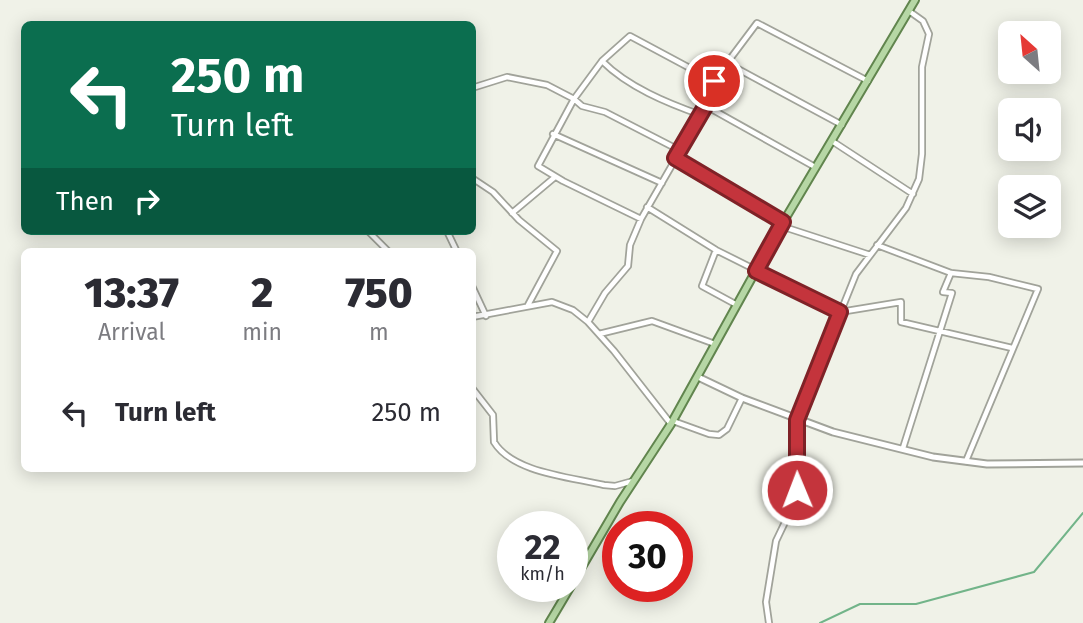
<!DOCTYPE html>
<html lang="en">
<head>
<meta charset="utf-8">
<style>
	:root { --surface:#fff; --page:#f7f7f7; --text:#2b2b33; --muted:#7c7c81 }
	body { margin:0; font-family:"Fira Sans",sans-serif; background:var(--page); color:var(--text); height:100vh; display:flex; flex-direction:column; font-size:26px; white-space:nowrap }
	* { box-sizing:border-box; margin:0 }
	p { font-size:23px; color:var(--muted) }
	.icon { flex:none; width:38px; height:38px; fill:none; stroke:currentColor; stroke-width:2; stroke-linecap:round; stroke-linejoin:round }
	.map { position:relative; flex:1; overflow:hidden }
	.panel { position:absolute; left:21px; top:248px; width:455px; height:224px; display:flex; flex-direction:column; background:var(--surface); border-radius:10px; box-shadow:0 4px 18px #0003 }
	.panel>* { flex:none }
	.banner { position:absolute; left:21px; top:21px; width:455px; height:214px; border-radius:10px; box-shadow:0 4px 18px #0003; background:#0b6e4f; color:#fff; overflow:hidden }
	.needle { width:46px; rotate:333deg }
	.tools { position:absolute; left:998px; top:21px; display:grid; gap:14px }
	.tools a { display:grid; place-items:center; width:63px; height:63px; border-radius:10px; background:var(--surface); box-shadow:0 4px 18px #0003; font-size:35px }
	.speed { position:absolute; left:497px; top:511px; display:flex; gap:14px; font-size:35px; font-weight:700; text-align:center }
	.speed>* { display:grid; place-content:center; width:91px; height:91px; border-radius:50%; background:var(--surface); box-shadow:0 4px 18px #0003; line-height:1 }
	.speed small { font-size:18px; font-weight:400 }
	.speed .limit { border:10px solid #d22; background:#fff; color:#111 }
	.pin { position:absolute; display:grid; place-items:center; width:60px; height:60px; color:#fff; margin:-30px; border:4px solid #fff; border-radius:50%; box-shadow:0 2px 7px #0007 }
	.me { position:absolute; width:77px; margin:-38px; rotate:359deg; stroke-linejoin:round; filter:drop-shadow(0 0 5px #0008) }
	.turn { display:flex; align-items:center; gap:24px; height:147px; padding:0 35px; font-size:32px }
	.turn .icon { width:91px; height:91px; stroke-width:2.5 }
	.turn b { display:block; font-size:49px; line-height:60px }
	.then { display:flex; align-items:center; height:66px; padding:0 35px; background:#0003; gap:14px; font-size:26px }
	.eta { display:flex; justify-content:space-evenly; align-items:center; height:119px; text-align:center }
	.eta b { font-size:42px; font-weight:800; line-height:49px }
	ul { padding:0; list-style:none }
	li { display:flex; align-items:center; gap:21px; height:91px; padding:0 35px }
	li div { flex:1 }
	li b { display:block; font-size:26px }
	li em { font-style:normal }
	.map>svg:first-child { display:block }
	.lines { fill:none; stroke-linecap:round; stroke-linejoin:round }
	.stream { stroke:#72b489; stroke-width:2 }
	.minor-casing { stroke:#a1a39a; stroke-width:8 }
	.tertiary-casing { stroke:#a1a39a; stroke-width:9 }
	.primary-casing { stroke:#61854e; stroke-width:10 }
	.minor { stroke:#fff; stroke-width:4.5 }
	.tertiary { stroke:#fff; stroke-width:5 }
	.primary { stroke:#b6d7a5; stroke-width:6 }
	.route-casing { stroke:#7f2227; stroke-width:18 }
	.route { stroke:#c4343c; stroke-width:12 }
</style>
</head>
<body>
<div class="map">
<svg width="1083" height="623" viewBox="0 0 1083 623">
	<rect width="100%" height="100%" fill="#f0f2e8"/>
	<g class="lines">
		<path class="stream" d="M820 623 860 604H916L1034 572 1083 513"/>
		<defs>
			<path id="minor" d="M602 61 630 36 714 81
				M727 63 757 23 868 81
				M472 88 507 77 547 85 574 99 602 61C628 87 667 103 701 115
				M706 106 815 167
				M553 134 662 183
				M832 141 913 194
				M675 158 783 222
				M472 178 493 192 519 220 557 251 528 305
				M647 207 716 250 840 312 901 302V322L1012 348
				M512 213 555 177
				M641 219 563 181 538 166 574 99 582 106 605 112 679 150
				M781 226 870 255
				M368 231 389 252
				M447 231 457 252
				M877 245 951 273 989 277 1038 289 966 461
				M716 250 702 286 737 305
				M472 286 486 316
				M472 317 552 302 573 310 588 322 614 351 671 424
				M588 322 605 293 628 266 630 245 641 219 706 106 715 87 714 81 727 63 842 125
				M599 334 652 321 715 344
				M472 388 493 415 494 442C513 473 571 477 604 485L615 486 633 481
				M673 421 709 434 719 435 727 429 742 398
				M903 448 952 293 943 292 951 273
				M769 623 766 602 776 541 797 497V420L856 274 906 208 919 179 922 154V67L929 34 923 21 909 11"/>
			<path id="tertiary" d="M698 377 742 398 833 432 933 457 987 464 1083 463"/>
			<path id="primary" d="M572 584 620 502 671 424 775 236 915 0
				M549 623 571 586"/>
		</defs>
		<use href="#minor" class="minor-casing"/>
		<use href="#tertiary" class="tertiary-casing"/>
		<use href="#primary" class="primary-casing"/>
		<use href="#minor" class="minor"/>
		<use href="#tertiary" class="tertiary"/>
		<use href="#primary" class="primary"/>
	</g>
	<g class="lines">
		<defs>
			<path id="route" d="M714 81 713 93 675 158 783 222 756 271 840 312 797 420V490"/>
		</defs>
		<use href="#route" class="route-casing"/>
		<use href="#route" class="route"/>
	</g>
</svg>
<div class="tools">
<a><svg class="needle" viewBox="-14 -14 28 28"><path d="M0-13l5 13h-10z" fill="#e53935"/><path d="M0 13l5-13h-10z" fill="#7c7c81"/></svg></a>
<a><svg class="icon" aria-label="sound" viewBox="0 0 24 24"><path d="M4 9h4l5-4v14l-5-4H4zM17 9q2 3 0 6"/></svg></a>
<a><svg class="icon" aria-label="layers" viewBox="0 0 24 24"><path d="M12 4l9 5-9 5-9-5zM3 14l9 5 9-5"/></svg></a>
</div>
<div class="speed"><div>22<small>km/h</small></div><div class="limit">30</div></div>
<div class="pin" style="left:714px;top:81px;background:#d93025"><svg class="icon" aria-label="arrive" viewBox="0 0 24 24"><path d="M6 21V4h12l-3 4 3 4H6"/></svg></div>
<svg class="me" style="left:797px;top:490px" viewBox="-20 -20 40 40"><circle r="17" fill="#c4343c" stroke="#fff" stroke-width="3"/><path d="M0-11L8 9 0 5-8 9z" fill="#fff"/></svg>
<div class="banner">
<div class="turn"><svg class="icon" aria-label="left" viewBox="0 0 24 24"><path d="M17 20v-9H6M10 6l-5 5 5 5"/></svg><div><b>250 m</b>Turn left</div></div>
<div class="then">Then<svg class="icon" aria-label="right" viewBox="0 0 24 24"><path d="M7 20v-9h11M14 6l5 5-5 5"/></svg></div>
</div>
<section class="panel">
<div class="eta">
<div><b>13:37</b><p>Arrival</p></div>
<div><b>2</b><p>min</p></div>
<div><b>750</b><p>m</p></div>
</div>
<ul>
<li><svg class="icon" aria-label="left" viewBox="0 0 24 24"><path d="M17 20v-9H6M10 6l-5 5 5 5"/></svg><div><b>Turn left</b></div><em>250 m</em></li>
</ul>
</section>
</div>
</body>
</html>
